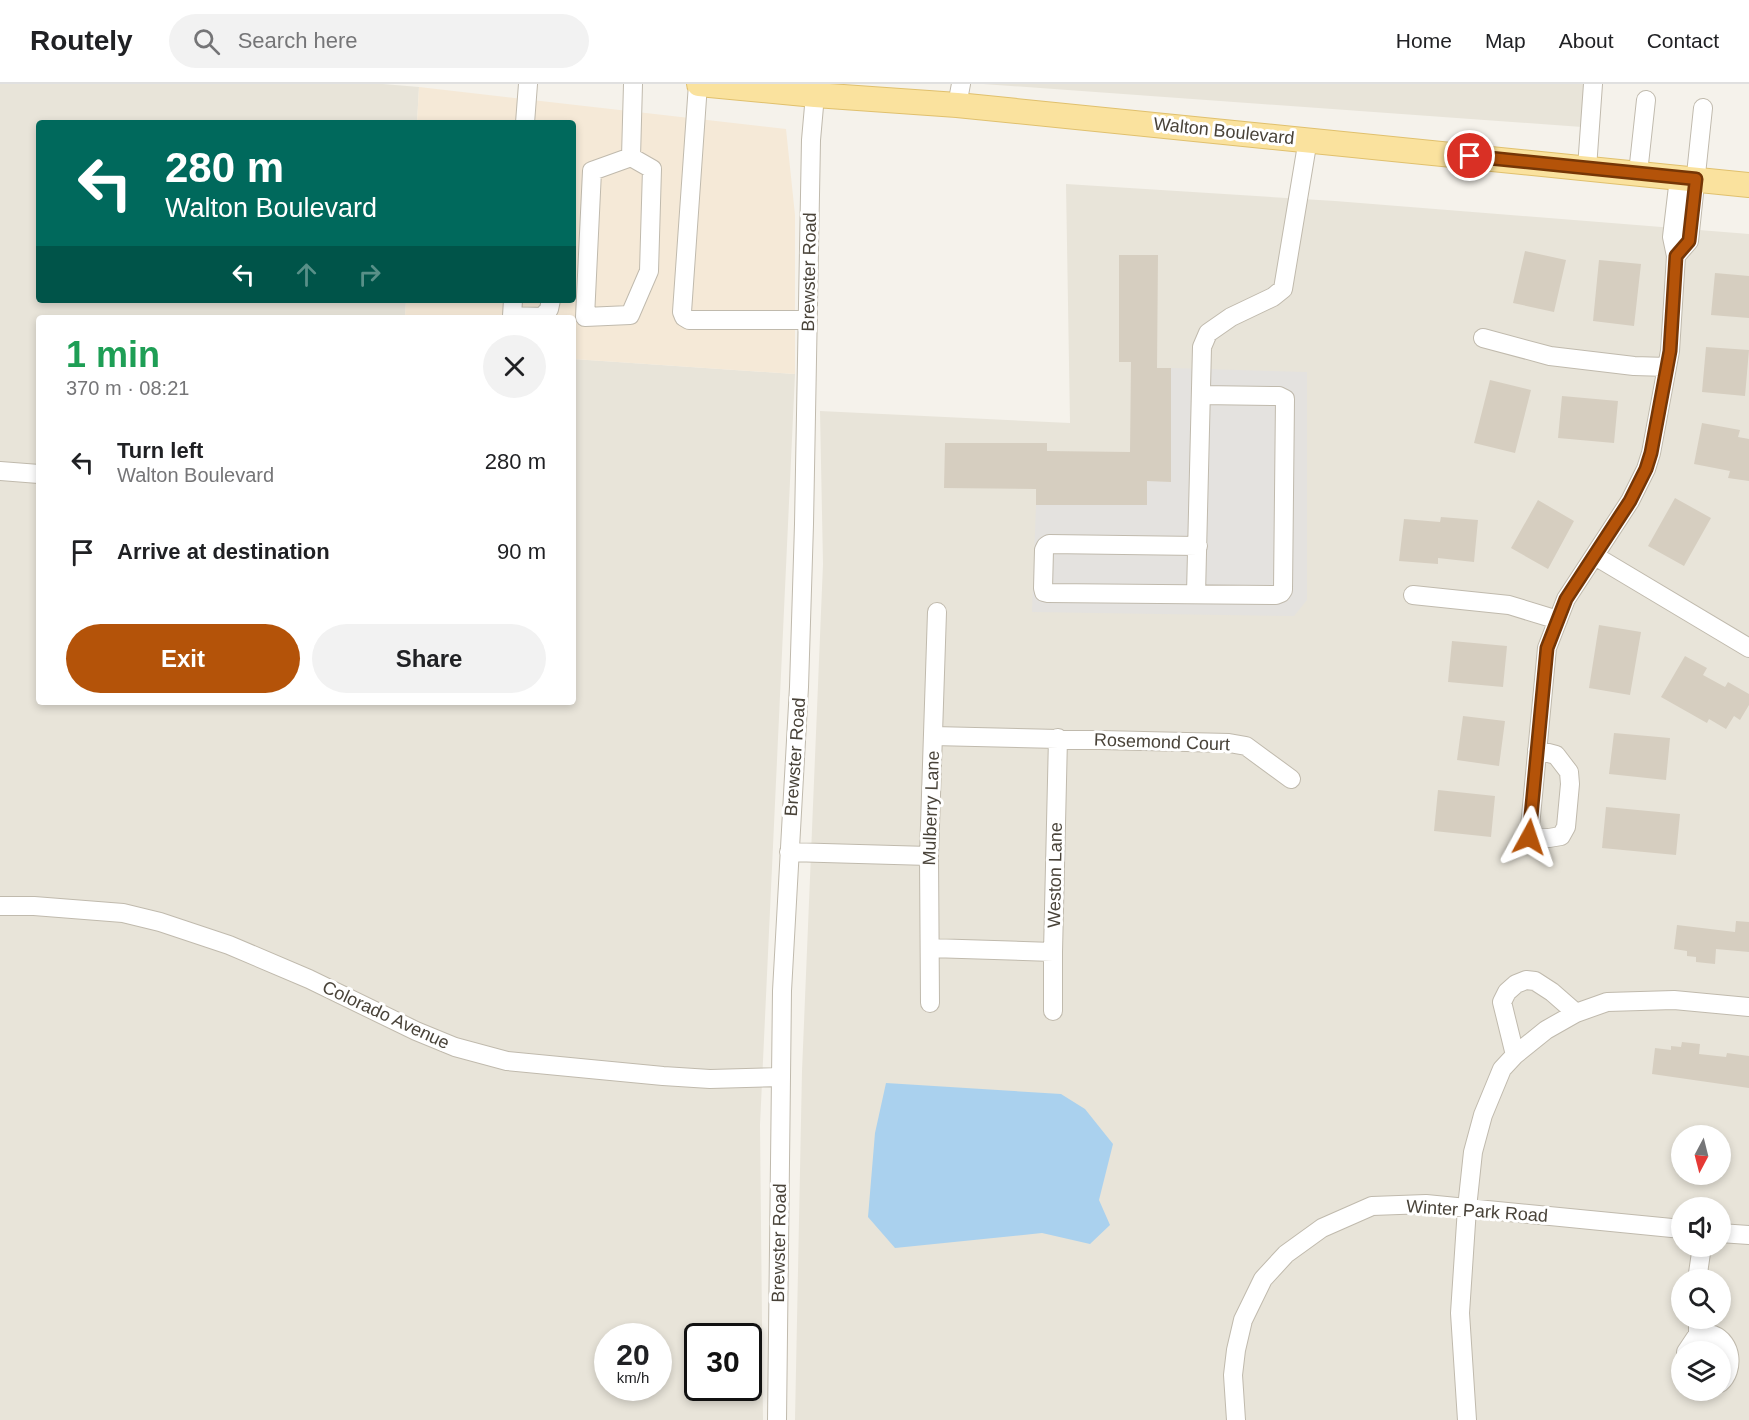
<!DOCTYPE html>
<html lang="en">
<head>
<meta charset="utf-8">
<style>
	:root { --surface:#fff; --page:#f2f2f2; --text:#202124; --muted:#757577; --line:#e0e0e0; --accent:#b45309 }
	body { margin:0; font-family:Helvetica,sans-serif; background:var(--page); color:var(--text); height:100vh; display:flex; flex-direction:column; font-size:22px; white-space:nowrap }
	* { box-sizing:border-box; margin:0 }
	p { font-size:20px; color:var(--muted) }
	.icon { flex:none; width:33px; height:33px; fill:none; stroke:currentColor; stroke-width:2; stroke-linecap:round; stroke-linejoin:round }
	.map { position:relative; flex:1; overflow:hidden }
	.drawer { position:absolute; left:36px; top:231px; width:540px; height:390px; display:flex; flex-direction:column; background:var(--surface); border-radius:6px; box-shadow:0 3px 9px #0003 }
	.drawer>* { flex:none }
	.hud { position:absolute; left:36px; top:36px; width:540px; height:183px; border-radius:6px; box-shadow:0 3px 9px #0003; background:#00695c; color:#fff; overflow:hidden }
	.needle { width:39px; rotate:187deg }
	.buttons { position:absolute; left:1671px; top:1041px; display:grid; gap:12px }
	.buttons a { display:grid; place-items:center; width:60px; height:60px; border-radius:50%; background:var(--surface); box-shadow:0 3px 9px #0003; font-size:30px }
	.speed { position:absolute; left:594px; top:1239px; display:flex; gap:12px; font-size:30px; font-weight:700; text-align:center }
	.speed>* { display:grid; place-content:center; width:78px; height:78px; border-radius:50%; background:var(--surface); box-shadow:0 3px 9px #0003; line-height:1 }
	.speed small { font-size:15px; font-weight:400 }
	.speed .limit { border:3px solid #111; border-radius:9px; background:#fff; color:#111 }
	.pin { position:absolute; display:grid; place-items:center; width:51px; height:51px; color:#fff; margin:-26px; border:3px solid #fff; border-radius:50%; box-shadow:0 2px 6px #0007 }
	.me { position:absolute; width:66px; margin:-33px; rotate:5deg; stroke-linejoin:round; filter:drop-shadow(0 0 4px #0008) }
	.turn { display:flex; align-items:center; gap:21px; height:126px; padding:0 30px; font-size:27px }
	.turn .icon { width:78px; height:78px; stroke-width:2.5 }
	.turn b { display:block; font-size:42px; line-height:51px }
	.lanes { display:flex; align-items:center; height:57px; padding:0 30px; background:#0003; justify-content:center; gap:30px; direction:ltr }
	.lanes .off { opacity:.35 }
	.round { display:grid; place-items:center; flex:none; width:63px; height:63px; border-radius:32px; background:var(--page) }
	.summary { display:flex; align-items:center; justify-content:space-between; height:102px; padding:0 30px }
	h1 { font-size:36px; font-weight:700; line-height:45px; color:#1e9e55 }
	.cta { display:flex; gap:12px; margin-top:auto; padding:12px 30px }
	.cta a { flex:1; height:69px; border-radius:36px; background:var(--accent); color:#fff; font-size:24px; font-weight:700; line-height:69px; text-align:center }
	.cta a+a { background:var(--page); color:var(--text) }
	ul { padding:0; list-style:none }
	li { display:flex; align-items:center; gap:18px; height:90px; padding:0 30px }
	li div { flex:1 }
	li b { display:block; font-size:22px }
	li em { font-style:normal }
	header { display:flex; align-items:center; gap:36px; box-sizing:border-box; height:84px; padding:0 30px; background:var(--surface); border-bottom:2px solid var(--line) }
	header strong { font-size:28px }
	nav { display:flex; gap:33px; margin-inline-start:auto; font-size:21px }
	.search { width:420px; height:54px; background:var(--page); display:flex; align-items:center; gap:15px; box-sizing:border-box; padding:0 21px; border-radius:33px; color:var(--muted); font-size:22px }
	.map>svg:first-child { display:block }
	.residential { fill:#e8e4d9; fill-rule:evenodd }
	.commercial { fill:#f5e9d7 }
	.parking { fill:#e4e2df }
	.water { fill:#aad1ee }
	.building { fill:#d6cec0 }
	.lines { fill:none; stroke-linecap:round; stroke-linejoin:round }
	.minor-casing { stroke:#c0baad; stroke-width:20 }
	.major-casing { stroke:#e0c06d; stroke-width:26 }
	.minor { stroke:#fff; stroke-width:18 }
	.major { stroke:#fae29e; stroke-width:24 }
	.route-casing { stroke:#753606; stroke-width:15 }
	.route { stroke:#b45309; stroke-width:10 }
	.labels { text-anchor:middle; stroke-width:6; stroke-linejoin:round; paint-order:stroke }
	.street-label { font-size:18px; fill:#494339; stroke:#fff }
</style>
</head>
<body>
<header>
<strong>Routely</strong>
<div class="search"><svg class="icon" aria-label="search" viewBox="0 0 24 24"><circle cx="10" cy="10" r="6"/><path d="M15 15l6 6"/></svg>Search here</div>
<nav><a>Home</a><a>Map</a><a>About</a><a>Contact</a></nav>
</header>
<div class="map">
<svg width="1749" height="1336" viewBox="0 0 1749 1336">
	<rect width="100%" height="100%" fill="#f5f2eb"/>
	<path class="residential" d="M0 0H383L419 3 417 39H39V216H406L405 234H39V618H573V275L795 290 760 1041 763 1336H0ZM608 1252H658V1304H608ZM698 1252H748V1304H698Z
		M983 0H1587L1582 43Z
		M1066 100 1335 117 1749 150V1336H795L802 987 823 480 820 327 1070 339ZM1682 1052H1720V1090H1682ZM1682 1124H1720V1162H1682ZM1682 1196H1720V1234H1682ZM1682 1268H1720V1306H1682Z"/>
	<path class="commercial" d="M419 3 786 45 795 131V290L573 275V234H405L406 216H573V39H417Z"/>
	<path class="parking" d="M1171 284 1307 288V516L1294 532 1032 528 1036 421H1147V397H1171Z"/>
	<path class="water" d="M886 999 1061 1010 1085 1025 1113 1060 1099 1116 1110 1141 1090 1160 1042 1149 895 1164 868 1133 875 1049Z"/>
	<path class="building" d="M1525 167 1566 176 1554 228 1513 219Z
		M1119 171H1158L1157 284H1171V398L1147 397V421H1036V405L944 404 945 359H1047V367L1130 368 1131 278H1119Z
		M1599 176 1641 180 1634 242 1593 237Z
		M1715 189 1749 192V234L1711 231Z
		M1706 263 1749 266 1745 312 1702 308Z
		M1490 296 1531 306 1515 369 1474 359Z
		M1562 312 1618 317 1614 359 1558 354Z
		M1702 339 1740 346 1738 353 1749 355V397L1728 394 1730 387 1694 380Z
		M1675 414 1711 434 1684 482 1648 462Z
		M1538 416 1574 437 1548 485 1511 464Z
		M1441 433 1478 436 1474 478 1438 474V480L1399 477 1404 435 1440 438Z
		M1599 541 1641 548 1630 611 1589 604Z
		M1452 557 1507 562 1503 603 1448 598Z
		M1685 572 1707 584 1703 591 1725 603 1728 598 1749 610V621L1740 636 1734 632 1726 645 1709 635 1707 639 1661 613Z
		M1463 632 1505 637 1499 682 1457 676Z
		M1614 649 1670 654 1666 696 1609 690Z
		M1438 706 1495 712 1491 753 1434 747Z
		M1606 723 1680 730 1676 771 1602 764Z
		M1736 837 1749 838V868L1716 865 1715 880 1696 878V873L1687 872V867L1674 865 1677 841 1735 848Z
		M1682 958 1700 960 1699 970 1726 973 1727 969 1749 972V1004L1652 990 1655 964 1671 966V962L1681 963Z"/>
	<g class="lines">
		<defs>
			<path id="minor" d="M698 0 682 228 684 233 689 236H808
				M957 21 961 0
				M525 39 528 0
				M631 73 652 85 649 187 630 231 585 233 592 87Z
				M631 73 633 0
				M1587 84 1593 0
				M1638 89 1646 16
				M1676 172 1689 157 1703 24
				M513 216 512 232 543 233 549 225 551 216
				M1483 254 1550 272 1634 282 1667 283
				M0 387 39 390
				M1198 462 1049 460 1046 462 1044 466 1043 504 1044 508 1048 509 1276 511 1281 509 1283 506 1285 315 1279 312 1201 311
				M1595 472 1749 564
				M1196 510 1202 263 1208 249 1231 233 1273 213 1283 205 1308 55
				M1413 511 1509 521 1558 536
				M933 652 1229 659 1246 662 1291 695
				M1537 666 1556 671 1569 688 1570 700 1566 743 1561 752 1549 754 1529 753 1547 564 1566 515 1630 417 1646 385 1651 369 1670 267 1676 172 1672 153 1679 94
				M789 768 929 772
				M0 822H34L123 829 160 838 229 861 309 895 416 947 455 963 507 977 663 992 710 995 781 993
				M930 864 1053 868
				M930 919 929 772 937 528
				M1053 927V868L1058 654
				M1515 971 1502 918 1507 908 1516 900 1526 896 1535 897 1552 908 1576 929
				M1720 1149 1749 1151
				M1697 1196 1702 1162
				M1698 1250C1703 1250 1709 1250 1713 1251 1732 1258 1735 1286 1720 1299
				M1686 1268 1698 1250V1234
				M777 1336 782 907 799 603 804 440 811 56 815 11
				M1236 1336 1233 1291 1236 1266 1243 1236 1263 1195 1286 1170 1322 1144 1372 1122 1426 1120 1682 1145
				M1467 1336 1460 1229 1467 1124 1473 1068 1483 1031 1502 985 1515 971 1546 946 1576 929 1607 918 1674 916 1749 923"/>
			<path id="major" d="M699 0 815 11 957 21 1749 101"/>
		</defs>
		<use href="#minor" class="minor-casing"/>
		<use href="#major" class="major-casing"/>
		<use href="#minor" class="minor"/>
		<use href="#major" class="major"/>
	</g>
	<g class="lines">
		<defs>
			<path id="route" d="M1470 72 1696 95 1689 157 1676 172 1670 267 1651 369 1646 385 1630 417 1566 515 1547 564 1529 753"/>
		</defs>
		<use href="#route" class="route-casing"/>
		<use href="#route" class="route"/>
	</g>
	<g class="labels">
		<g class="street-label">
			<text transform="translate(1224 47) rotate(6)" y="6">Walton Boulevard</text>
			<text transform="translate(809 188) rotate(-89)" y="6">Brewster Road</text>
			<text transform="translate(1162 658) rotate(2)" y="6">Rosemond Court</text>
			<text transform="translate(795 673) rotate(-86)" y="6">Brewster Road</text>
			<text transform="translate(931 724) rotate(-88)" y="6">Mulberry Lane</text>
			<text transform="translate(1055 791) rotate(-89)" y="6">Weston Lane</text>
			<text transform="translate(386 931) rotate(25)" y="6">Colorado Avenue</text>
			<text transform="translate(1477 1127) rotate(4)" y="6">Winter Park Road</text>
			<text transform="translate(779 1159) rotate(-89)" y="6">Brewster Road</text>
		</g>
	</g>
</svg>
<div class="buttons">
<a><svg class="needle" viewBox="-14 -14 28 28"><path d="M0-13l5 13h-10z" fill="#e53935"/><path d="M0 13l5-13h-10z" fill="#757577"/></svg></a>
<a><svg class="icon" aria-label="sound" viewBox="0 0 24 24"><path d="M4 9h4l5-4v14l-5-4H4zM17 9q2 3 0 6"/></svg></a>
<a><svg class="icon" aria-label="search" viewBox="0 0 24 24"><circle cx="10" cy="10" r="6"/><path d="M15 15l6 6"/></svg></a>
<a><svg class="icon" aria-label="layers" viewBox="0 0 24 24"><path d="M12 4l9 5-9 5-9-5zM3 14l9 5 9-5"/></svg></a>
</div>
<div class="speed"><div>20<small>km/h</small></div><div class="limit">30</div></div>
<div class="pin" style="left:1470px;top:72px;background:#d93025"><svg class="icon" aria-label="arrive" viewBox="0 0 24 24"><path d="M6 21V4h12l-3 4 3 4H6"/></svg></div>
<svg class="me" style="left:1529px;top:753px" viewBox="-20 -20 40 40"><path d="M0-17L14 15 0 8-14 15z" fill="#b45309" stroke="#fff" stroke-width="4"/></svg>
<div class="hud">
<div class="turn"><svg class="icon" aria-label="left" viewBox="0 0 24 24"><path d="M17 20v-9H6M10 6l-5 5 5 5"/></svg><div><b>280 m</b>Walton Boulevard</div></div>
<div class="lanes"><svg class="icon" aria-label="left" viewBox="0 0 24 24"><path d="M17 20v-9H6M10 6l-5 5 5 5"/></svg><svg class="icon off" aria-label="ahead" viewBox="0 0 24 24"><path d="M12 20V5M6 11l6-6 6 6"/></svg><svg class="icon off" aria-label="right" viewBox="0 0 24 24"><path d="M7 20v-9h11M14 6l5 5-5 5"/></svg></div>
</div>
<section class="drawer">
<div class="summary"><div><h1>1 min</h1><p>370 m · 08:21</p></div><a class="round"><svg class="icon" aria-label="close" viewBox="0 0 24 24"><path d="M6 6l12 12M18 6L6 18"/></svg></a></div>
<ul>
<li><svg class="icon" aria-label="left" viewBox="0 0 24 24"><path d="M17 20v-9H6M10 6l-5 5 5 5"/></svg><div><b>Turn left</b><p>Walton Boulevard</p></div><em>280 m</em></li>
<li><svg class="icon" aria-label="arrive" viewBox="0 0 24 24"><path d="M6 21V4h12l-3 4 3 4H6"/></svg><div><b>Arrive at destination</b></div><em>90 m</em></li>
</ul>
<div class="cta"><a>Exit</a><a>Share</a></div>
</section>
</div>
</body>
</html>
